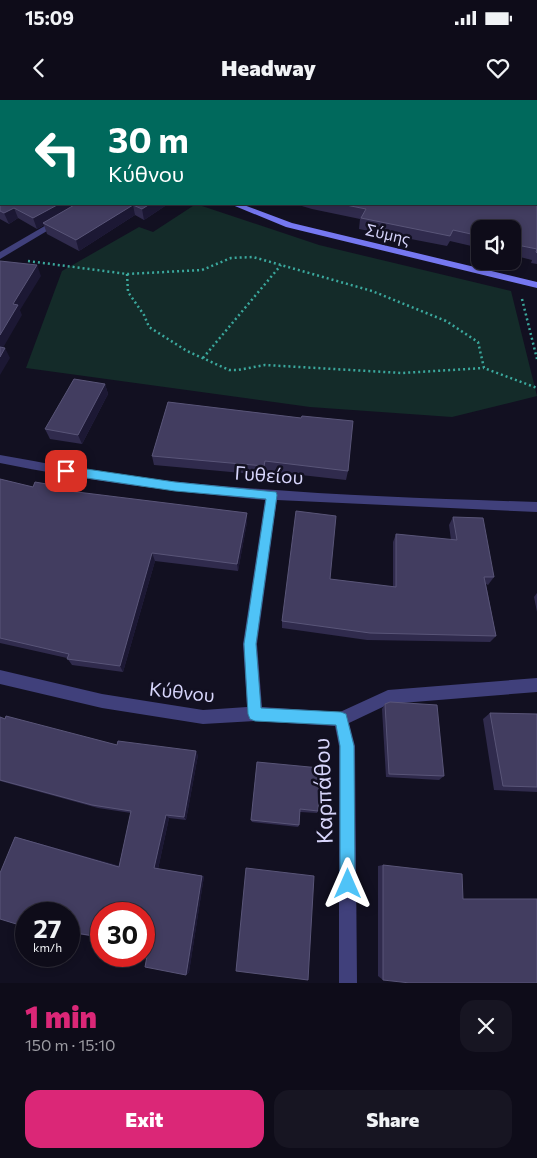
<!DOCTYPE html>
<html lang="en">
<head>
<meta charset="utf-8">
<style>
	:root { --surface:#0e0c19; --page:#171522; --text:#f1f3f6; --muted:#9b9ba2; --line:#2e2c38; --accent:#db2777 }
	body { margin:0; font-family:Commissioner,sans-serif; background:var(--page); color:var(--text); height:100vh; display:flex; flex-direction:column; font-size:19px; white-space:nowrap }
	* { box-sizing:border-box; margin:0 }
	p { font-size:16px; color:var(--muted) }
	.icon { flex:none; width:28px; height:28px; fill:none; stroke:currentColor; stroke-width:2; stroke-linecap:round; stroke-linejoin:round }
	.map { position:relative; height:883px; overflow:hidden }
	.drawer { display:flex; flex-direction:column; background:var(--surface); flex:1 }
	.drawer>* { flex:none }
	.banner { position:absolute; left:0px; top:0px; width:538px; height:105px; box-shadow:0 2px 8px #0003,0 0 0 1px var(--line); background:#00695c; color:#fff; overflow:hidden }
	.tools { position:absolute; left:471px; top:120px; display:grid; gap:10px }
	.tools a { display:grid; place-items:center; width:50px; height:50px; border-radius:10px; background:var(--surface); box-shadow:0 2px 8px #0003,0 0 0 1px var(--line); font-size:25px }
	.speed { position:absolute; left:15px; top:802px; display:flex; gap:10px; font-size:25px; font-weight:700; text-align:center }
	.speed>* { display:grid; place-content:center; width:65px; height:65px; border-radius:50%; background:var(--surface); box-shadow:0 2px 8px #0003,0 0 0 1px var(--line); line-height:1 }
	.speed small { font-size:12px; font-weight:400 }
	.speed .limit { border:8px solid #d22; background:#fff; color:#111 }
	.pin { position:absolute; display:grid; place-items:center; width:42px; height:42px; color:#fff; margin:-21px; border-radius:10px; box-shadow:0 2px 8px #0006 }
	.me { position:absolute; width:55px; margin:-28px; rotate:0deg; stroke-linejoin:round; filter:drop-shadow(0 0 4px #0008) }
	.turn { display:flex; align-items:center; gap:18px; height:105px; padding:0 25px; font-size:22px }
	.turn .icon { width:65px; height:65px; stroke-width:2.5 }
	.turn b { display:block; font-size:35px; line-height:42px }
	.round { display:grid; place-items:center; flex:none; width:52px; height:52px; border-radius:15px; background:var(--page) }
	.summary { display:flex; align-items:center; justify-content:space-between; height:85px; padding:0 25px }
	h1 { font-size:30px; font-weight:800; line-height:38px; color:var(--accent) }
	.action { display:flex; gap:10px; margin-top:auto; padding:10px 25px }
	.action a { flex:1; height:58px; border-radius:15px; background:var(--accent); color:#fff; font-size:20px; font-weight:800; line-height:58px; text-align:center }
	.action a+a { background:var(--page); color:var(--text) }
	.status { display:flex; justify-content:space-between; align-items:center; height:35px; padding:0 25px; background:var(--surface); direction:ltr }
	.status svg { height:14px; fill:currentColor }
	header { display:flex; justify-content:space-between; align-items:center; height:65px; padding:0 25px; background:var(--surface); font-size:22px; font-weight:800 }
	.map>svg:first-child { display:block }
	.green { fill:#142b29 }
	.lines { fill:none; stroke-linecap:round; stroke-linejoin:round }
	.path { stroke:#3ba89d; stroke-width:2.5; stroke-dasharray:2 3; stroke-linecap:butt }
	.street { fill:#40407b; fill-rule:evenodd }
	.secondary { fill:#7678f1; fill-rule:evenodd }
	.wall { fill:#302b4d }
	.shaded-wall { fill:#1c1834 }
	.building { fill:#423d60; stroke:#595578 }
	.route { fill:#4fc3f7; stroke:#337fa1 }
	.labels { text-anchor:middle; stroke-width:5; stroke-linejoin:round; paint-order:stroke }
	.far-street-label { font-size:16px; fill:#d7d5fb; stroke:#121021 }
	.street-label { font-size:19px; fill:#d7d5fb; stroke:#121021 }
	.near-street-label { font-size:22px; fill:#d7d5fb; stroke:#121021 }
</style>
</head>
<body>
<div class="status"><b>15:09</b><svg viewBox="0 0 49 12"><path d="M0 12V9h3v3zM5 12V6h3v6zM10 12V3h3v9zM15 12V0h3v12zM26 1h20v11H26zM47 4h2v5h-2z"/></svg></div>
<header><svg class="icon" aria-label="back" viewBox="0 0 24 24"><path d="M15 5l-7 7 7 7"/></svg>Headway<svg class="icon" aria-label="heart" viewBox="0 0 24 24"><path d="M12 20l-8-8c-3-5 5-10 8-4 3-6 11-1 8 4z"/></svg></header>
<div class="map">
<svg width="537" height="883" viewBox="0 0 537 883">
	<rect width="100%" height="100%" fill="#121021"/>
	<path class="green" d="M196 104 319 145 511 191 537 296 452 317 310 307 26 268 62 171 139 127 153 132Z"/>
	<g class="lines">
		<path class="path" d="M28 161 127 174 202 170 231 158 253 157 372 191 446 221 478 242 484 268 537 288
			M127 174 128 192 144 215 149 227 187 251 229 270H238L265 265 402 273 484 268
			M522 199 537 259
			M203 258 281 165"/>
		<path class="street" d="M195 0H201V1H195Z
			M55 120 62 122 0 159V152Z
			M0 355C45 363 90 372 135 377 269 393 403 398 537 402V412L277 400 257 544 262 607 340 612 388 590 537 578V592L389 604 349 623 355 646 357 883H339V646L335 626 255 621 203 624 102 608 0 584V570L102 594 203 610 247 607 243 544 265 400C176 392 88 381 0 363Z"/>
		<path class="secondary" d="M0 30H1V34H0Z
			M230 104H241L292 123 537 182V188L286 127Z"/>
	</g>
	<path class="wall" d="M349 0H466L467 1H351Z
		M536 0H537V39H536Z
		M0 64 1 104H168L144 120 135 115 79 151 47 134 44 125 37 129 18 118 9 124 0 119Z
		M537 88V164L531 163 532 160 512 155V129H480V148L450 141 447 146 359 129 360 119 312 109 295 104H536Z
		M105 284 108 294 82 344 50 339 45 329Z
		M168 302 348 371 346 380 265 371 264 375 154 365 152 356Z
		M0 379 33 387 72 391 247 422 238 471 155 461 123 572 72 565 67 558 0 543Z
		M453 417 494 477 488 485 486 484 496 536 490 542 367 540 282 528V521L330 479 393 487V442L396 434 451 440 449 425Z
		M537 493V512L534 497Z
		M385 604 444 676 439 680 386 677 382 609Z
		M490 613 537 614V692L494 690 483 619Z
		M0 617 117 645 198 655 186 720 169 718 158 769 204 776 189 872 186 875 149 845 70 833 69 836V814L23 739 119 766 131 713 98 708 0 681Z
		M257 662 318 711 317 713 300 712 299 725 298 727 252 722 251 720Z
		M383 765V880L378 876V766Z"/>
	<path class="shaded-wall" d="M59 104H81L43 123 44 125 37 129 33 118Z
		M150 104H168L144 120 142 109Z
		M133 105 135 115 79 151 76 140Z
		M14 108 18 118 9 124 4 113Z
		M37 165 41 176 20 210 22 215 0 253V235L13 204Z
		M5 248 10 258 0 275V257Z
		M105 284 108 294 82 344 78 335Z
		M247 413V422L238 471 237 464Z
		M152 453 155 461 123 572 120 566Z
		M196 651 198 655 186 720 184 717Z
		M166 715 169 718 158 769 154 768Z
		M15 737 23 739 124 767H119Z
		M202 776H204L189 872 186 875Z"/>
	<path class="building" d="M21 0H172V1H21Z
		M261 0H291L292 1H262Z
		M362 0H466L467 1H363Z
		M0 64H1V104H59L33 118 14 108 4 113 0 111Z
		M536 88H537V153L536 152 537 149 512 144V129H480V136L453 130 450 136 361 118 366 109 341 104H536Z
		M76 104H150L142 109 133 105 76 140 43 123Z
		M0 161 37 165 13 204 18 205 0 235Z
		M0 247 5 248 0 257Z
		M74 279 105 284 78 335 45 329Z
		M168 302 301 318 302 316 353 321 348 371 265 361 264 366 152 356Z
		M0 379 33 387 35 382 70 388 69 391 247 413 237 464 152 453 120 566 67 559 69 554 0 538Z
		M296 411 336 416 330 479 396 487V434L457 440 453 417 483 418 494 477H484L496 536 370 533 282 521Z
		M390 602 437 605 444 676 389 674 385 604Z
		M490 613 537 614V687L503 686Z
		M6 616 117 645 118 641 196 651 184 717 166 715 154 768 202 776 186 875 145 867 149 845 144 844V814H101V837L69 832V814H26V827L0 819V773L15 737 119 767 131 711 92 705 0 680V617L5 619Z
		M257 662 320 668 318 711 300 709 299 725 251 720Z
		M383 765 462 774 463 799H537V883H410L383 880Z
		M246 768 314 776 308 880 236 871Z"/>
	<path class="route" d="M66 366 175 382 276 392 277 395 256 544 261 608 341 612 346 614 354 646 355 784 353 790 348 792 342 790 340 784V646L336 625 255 621 250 619 248 614 244 544 266 399 175 391 66 375 61 371Z"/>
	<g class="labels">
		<g class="far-street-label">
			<text transform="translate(388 134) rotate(13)" y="6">Σύμης</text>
		</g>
		<g class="street-label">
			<text transform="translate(269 375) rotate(4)" y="7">Γυθείου</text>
			<text transform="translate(182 592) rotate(6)" y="7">Κύθνου</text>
		</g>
		<g class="near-street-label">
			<text transform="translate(323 691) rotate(-92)" y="8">Καρπάθου</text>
		</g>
	</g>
</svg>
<div class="tools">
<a><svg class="icon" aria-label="sound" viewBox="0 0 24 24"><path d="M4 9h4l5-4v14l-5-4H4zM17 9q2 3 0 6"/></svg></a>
</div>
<div class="speed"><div>27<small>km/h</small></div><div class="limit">30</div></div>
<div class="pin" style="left:66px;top:371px;background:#d93025"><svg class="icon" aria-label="arrive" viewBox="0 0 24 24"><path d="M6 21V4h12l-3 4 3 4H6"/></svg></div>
<svg class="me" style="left:348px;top:784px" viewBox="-20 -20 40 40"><path d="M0-17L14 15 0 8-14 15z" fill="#4fc3f7" stroke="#fff" stroke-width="4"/></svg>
<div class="banner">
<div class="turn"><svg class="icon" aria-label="left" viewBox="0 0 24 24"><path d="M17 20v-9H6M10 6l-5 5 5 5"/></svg><div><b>30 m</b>Κύθνου</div></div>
</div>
</div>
<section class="drawer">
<div class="summary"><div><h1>1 min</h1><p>150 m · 15:10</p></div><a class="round"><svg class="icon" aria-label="close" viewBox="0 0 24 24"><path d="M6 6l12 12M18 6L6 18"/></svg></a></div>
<div class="action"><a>Exit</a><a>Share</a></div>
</section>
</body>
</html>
